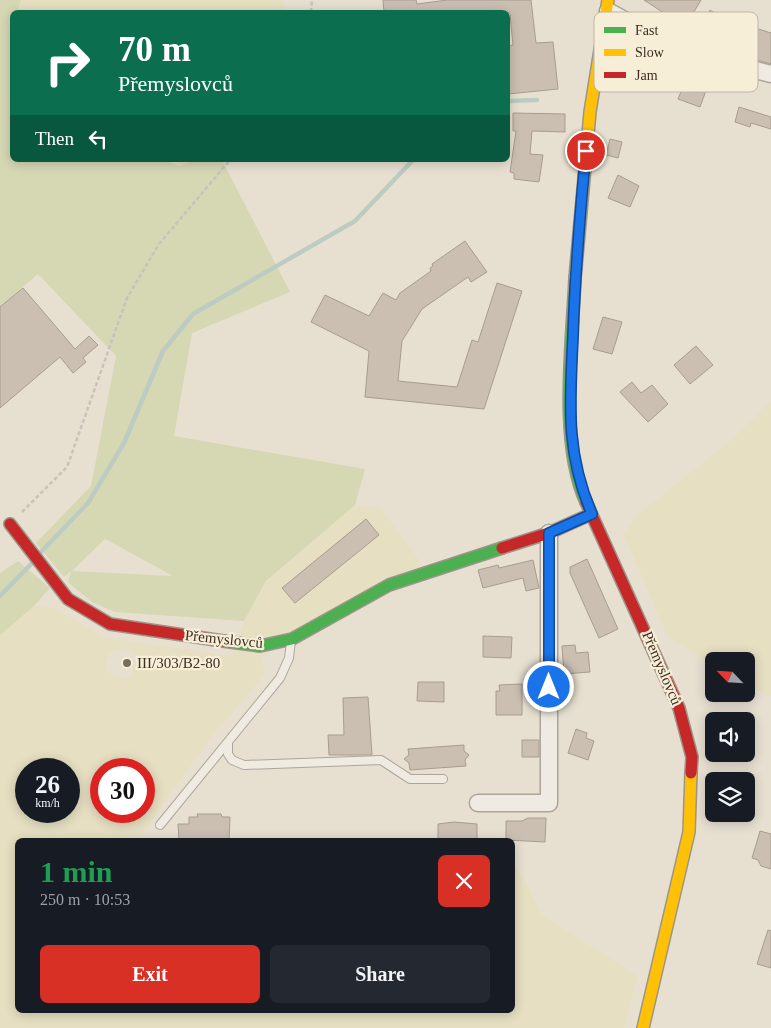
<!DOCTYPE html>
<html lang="en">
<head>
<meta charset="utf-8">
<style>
	:root { --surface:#171b24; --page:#242831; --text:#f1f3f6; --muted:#9ea1a6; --accent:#d93025 }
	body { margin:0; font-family:"Times New Roman",serif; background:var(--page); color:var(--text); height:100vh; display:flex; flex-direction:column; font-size:19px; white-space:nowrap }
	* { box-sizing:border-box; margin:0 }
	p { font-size:16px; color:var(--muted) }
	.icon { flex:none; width:28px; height:28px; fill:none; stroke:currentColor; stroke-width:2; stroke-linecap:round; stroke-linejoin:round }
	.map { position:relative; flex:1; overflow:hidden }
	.panel { position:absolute; left:15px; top:838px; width:500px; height:175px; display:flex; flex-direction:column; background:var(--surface); border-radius:8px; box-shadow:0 2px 12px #0003 }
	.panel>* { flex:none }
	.guide { position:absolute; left:10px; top:10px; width:500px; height:152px; border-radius:8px; box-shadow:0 2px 12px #0003; background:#0b6e4f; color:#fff; overflow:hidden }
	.needle { width:32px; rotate:295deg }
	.fabs { position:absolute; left:705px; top:652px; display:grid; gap:10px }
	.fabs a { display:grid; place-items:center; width:50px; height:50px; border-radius:8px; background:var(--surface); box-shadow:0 2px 12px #0003; font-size:25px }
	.speed { position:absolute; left:15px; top:758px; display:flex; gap:10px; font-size:25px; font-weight:700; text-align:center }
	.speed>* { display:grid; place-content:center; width:65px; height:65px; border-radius:50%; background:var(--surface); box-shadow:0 2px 12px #0003; line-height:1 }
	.speed small { font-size:12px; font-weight:400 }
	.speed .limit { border:8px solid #d22; background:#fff; color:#111 }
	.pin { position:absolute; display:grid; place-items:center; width:42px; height:42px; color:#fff; margin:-21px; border:2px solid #fff; border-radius:50%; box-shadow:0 1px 5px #0007 }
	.me { position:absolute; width:55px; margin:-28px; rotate:0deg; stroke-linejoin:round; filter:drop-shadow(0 0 4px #0008) }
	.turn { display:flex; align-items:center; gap:18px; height:105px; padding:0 25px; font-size:22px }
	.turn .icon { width:65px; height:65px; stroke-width:2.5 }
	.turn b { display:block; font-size:35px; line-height:42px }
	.then { display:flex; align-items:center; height:48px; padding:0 25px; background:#0003; gap:10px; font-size:19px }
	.round { display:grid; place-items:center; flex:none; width:52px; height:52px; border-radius:8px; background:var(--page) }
	.summary { display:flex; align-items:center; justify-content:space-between; height:85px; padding:0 25px }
	h1 { font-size:30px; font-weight:600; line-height:38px; color:#1e9e55 }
	.primary-button { display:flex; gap:10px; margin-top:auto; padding:10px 25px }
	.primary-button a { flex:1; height:58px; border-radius:8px; background:var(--accent); color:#fff; font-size:20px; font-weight:600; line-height:58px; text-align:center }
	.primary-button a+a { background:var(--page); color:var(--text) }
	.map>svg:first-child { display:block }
	.farmland { fill:#e6dfc2; fill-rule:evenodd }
	.green { fill:#d6d7b3; fill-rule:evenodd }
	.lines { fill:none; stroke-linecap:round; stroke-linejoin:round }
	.stream { stroke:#bcccc2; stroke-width:4.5 }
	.building { fill:#cbbfb2; stroke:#a89c90 }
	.lane-casing { stroke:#ada599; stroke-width:10 }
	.street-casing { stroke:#ada599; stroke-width:19 }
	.fast-casing { stroke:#9c958a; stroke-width:14 }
	.slow-casing { stroke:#9c958a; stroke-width:14 }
	.jam-casing { stroke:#9c958a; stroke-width:14 }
	.path { stroke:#c8c2b9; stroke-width:2.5; stroke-dasharray:4 2.5; stroke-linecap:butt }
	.lane { stroke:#efebe3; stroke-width:8 }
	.street { stroke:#efebe3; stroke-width:16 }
	.fast { stroke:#4caf50; stroke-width:11 }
	.slow { stroke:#ffc107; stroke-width:11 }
	.jam { stroke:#c62828; stroke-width:11 }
	.route-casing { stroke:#114b97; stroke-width:12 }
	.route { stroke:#1a73e8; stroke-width:9 }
	.poi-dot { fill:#786c5e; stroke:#f7eed8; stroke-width:2 }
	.labels { text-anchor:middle; stroke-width:4.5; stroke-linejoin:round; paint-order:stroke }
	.street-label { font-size:15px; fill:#3d2e20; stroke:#f7eed8 }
	.poi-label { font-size:15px; fill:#3d2e20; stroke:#f7eed8; text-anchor:start }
	.key { fill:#f7eed8; stroke:#bfb4a1; stroke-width:1 }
	.key-label { font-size:14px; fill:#3d2e20 }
</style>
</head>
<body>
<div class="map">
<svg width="771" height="1028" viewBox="0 0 771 1028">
	<rect width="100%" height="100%" fill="#e7e0d1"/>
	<path class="farmland" d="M21 0H281L284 4V12H17Z
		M165 160H195L179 166Z
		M771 401V696L746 685V661H714V667L671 639 665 631 624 534 637 515 730 441Z
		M355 505 381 508 424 567 298 628 260 660 266 672 261 679 211 737 138 840H18V1010H512L513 863 527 885 542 915 638 976 624 1028H0V635L34 606 55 608 105 638 231 656 244 621 266 582ZM124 648 135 654 136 661 130 677 122 678 107 672 106 661 112 651ZM26 769H69V811H26ZM101 769H144V811H101Z"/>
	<path class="green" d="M0 0H21L17 12H12V160H165L179 166 195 160H222L290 292 192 333 174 436 365 469 355 505 266 581 244 621 115 612 92 602 70 584 68 581 71 571 64 577 36 543 91 486 116 356 38 274 0 307ZM105 539 173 576 72 571Z
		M18 561 50 588 34 606 0 635V573Z"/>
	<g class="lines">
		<path class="stream" d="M508 101 537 100
			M40 553 88 503 124 443 163 351 193 314 355 221 413 160
			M0 596 32 563"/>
	</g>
	<path class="building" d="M383 0H416L417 4 447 0H531L536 43 553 42 558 89 508 94V46L513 45 510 14 508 12H384Z
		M644 0H701L685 27Z
		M710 10 721 17 771 33V64L719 49 700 36Z
		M687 77 708 85 700 107 678 99Z
		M739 107 771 117V129L751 123 750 127 735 122Z
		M513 113 565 114V132L532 131 530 154 543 155 539 182 514 179V173L510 172 516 131H513Z
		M610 139 622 142 618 158 606 155Z
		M618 175 639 186 630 207 608 198Z
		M465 241 487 272 471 282 468 277 422 309 402 341 398 381 457 387 472 340 478 342 497 283 522 291 484 409 365 397 369 351 311 322 325 295 369 316 383 293 396 300 400 293 431 271 430 268 433 266 432 264Z
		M23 288 75 349 89 336 98 345 83 358 86 362 73 373 60 357 0 408V307Z
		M603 317 622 322 612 354 593 349Z
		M696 346 713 365 690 384 674 365Z
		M632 382 641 393 652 385 668 404 648 422 620 392Z
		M366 519 379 535 295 603 282 588Z
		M587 559 618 629 599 638 570 573V567Z
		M533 560 539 588 526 591 523 578 483 588 478 570 498 565 499 568Z
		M483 636 512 637 511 658 483 657Z
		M575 645 576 653 588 652 590 672 564 674 562 646Z
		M418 682H444V702L417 701Z
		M522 684V715H496V691H500L499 685Z
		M368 697 372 755H329L328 735H344L343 698Z
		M576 729 587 733 586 738 594 741 588 760 568 753Z
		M522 740H539V757H522Z
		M464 745V751L469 755 465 760 466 766 410 770 409 763 404 759 409 755 408 749Z
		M197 814H221L222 817H230L229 840H179L178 824H189V817H198Z
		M528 818H546L545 842 506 840V821H522Z
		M454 822 477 824V840H438V824Z
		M760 831 771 834V869L761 866 758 860 752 858Z
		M768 930 771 931V968L757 964Z"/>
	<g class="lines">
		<defs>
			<path id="lane" d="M228 742V754L232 760 244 765 381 760 410 779H443
				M160 825 280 678 289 658 291 641"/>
			<path id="street" d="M608 11 681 51 771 74
				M478 803H549V533"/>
			<path id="fast" d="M575 278C572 344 559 443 586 502
				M223 641 260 646 292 639 389 585 502 548"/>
			<path id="slow" d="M575 278 590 112 608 0
				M643 1028 689 832 691 773"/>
			<path id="jam" d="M586 502 679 708 692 757 691 773
				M10 524 68 599 110 624 223 641
				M502 548 549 533 591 514"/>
		</defs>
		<use href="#lane" class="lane-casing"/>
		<use href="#street" class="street-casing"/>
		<use href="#fast" class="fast-casing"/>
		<use href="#slow" class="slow-casing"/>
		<use href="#jam" class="jam-casing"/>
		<path class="path" d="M311 12 312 0
			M22 512 67 467 127 298 159 244 230 160"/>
		<use href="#lane" class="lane"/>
		<use href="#street" class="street"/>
		<use href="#fast" class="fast"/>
		<use href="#slow" class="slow"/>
		<use href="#jam" class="jam"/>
	</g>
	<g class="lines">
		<defs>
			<path id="route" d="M549 687V533L592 514C565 452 570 402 573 336 575 274 580 213 586 151"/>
		</defs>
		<use href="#route" class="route-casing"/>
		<use href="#route" class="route"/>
	</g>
	<circle class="poi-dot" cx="127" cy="663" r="5"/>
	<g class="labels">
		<g class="street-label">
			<text transform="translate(224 639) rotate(6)" y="5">Přemyslovců</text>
			<text transform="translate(662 668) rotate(67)" y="5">Přemyslovců</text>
		</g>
		<g class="poi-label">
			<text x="137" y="668">III/303/B2-80</text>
		</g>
	</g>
	<rect x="594" y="12" width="164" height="80" rx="8" class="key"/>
	<rect x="604" y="27" width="22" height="6" fill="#4caf50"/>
	<rect x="604" y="49" width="22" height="7" fill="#ffc107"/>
	<rect x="604" y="72" width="22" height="6" fill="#c62828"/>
	<g class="key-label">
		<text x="635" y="35">Fast</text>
		<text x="635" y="57">Slow</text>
		<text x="635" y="80">Jam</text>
	</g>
</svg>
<div class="fabs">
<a><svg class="needle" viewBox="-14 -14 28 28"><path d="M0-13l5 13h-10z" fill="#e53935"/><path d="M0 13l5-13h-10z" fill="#9ea1a6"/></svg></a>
<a><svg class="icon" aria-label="sound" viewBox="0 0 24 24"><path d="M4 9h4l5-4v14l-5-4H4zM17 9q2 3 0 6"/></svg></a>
<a><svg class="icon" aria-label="layers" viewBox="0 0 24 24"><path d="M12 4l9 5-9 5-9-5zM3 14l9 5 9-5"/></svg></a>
</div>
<div class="speed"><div>26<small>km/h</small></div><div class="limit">30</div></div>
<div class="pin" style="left:586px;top:151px;background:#d93025"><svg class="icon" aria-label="arrive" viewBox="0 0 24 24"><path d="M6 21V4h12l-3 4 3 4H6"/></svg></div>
<svg class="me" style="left:549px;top:687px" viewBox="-20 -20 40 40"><circle r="17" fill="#1a73e8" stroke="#fff" stroke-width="3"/><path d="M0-11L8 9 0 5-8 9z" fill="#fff"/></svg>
<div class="guide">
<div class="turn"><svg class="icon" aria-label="right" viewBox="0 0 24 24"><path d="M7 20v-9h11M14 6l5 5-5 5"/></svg><div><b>70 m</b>Přemyslovců</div></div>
<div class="then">Then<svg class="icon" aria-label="left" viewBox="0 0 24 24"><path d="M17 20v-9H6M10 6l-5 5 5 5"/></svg></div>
</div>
<section class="panel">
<div class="summary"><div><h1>1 min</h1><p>250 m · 10:53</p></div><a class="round" style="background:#d93025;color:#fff"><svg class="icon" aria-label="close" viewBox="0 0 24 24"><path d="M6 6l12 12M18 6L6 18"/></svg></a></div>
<div class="primary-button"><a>Exit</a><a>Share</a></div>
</section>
</div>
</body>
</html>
